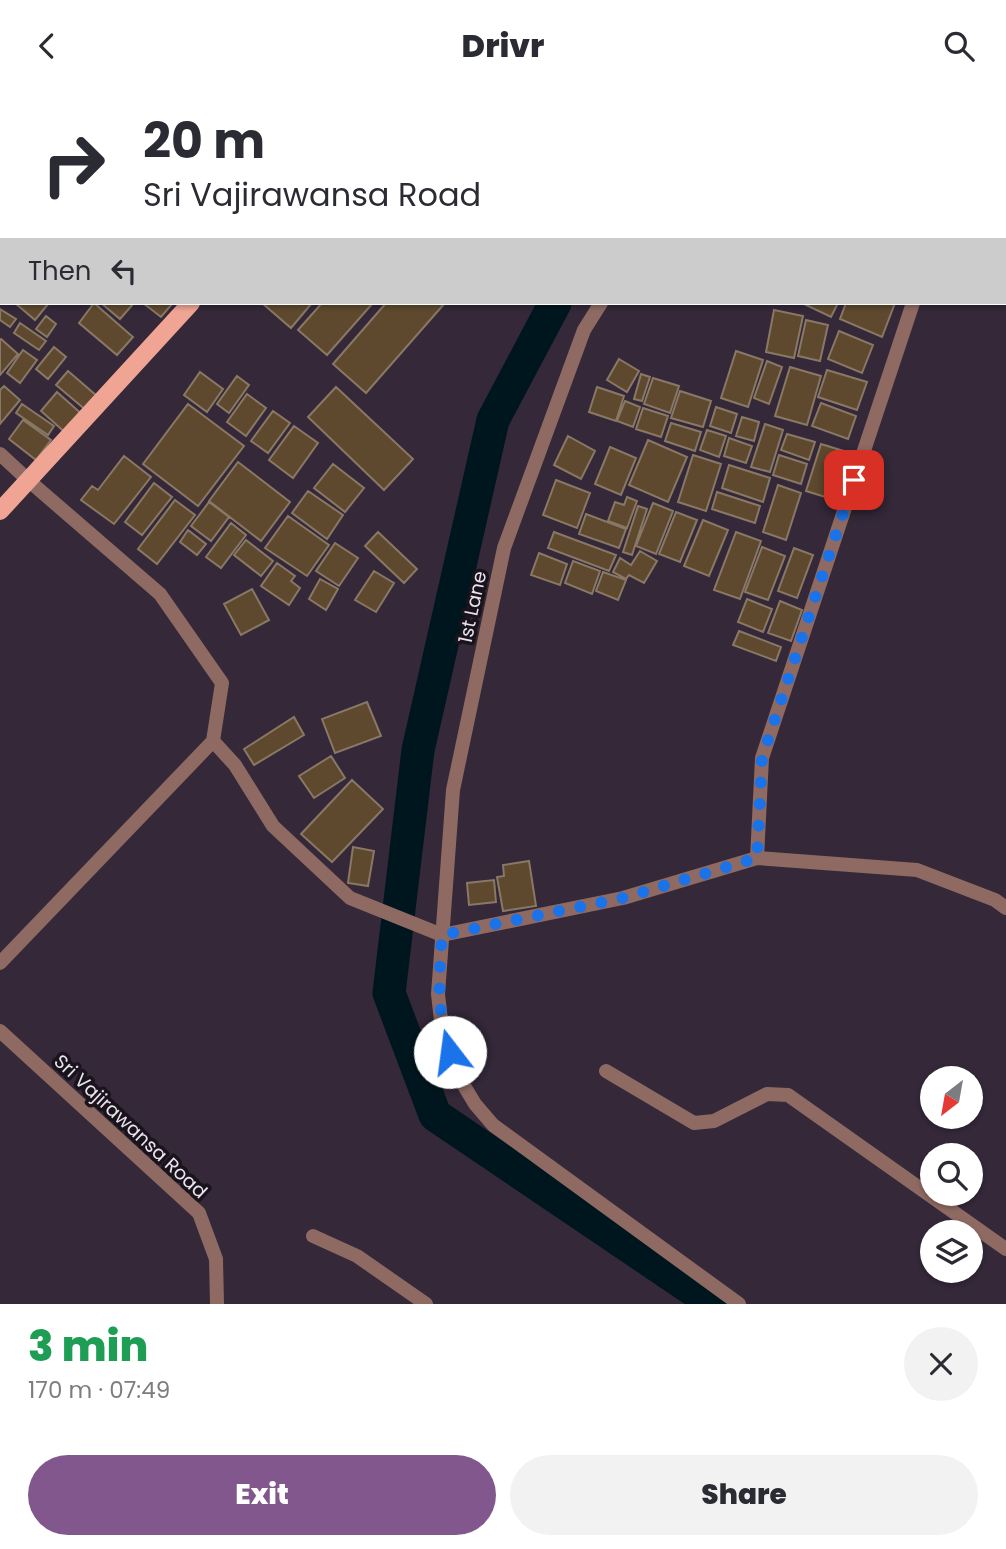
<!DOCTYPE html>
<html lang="en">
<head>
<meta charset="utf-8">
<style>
	:root { --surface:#fff; --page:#f2f2f3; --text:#2b2b33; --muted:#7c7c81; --accent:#81578e }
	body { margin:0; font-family:Poppins,sans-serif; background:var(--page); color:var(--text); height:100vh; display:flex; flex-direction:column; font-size:26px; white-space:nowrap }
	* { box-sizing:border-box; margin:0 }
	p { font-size:23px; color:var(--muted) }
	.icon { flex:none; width:38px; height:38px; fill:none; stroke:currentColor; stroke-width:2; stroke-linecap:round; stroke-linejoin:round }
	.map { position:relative; height:1213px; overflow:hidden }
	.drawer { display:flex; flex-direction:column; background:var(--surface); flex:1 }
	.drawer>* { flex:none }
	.banner { position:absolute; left:0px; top:0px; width:1006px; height:214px; box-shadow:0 2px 5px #0004; background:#fff; color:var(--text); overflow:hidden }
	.needle { width:46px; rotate:211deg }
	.fabs { position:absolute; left:920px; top:975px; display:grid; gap:14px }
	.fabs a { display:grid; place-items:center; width:63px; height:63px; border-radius:50%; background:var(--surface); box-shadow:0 2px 5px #0004; font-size:35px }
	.pin { position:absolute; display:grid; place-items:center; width:60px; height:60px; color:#fff; margin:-30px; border-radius:14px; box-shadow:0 4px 10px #0006 }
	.me { position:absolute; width:77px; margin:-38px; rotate:345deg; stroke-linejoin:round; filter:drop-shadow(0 0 5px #0008) }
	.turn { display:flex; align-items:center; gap:24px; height:147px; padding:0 28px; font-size:32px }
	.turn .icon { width:91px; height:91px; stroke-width:2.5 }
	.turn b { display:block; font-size:49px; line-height:60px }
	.then { display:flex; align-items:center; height:66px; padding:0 28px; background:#0003; gap:14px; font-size:26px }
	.round { display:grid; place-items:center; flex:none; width:74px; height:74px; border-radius:37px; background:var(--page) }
	.headline { display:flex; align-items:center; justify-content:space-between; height:119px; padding:0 28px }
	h1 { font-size:42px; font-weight:800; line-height:52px; color:#1e9e55 }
	.action { display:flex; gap:14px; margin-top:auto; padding:14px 28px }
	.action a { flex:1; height:80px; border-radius:42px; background:var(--accent); color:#fff; font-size:28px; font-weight:800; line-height:80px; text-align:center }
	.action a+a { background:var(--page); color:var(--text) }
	header { display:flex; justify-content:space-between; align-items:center; height:91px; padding:0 28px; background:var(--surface); font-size:32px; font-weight:800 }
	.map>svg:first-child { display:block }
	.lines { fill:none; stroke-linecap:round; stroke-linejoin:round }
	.canal { stroke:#00161f; stroke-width:33 }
	.building { fill:#5e492e; stroke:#887865; stroke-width:2 }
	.street { stroke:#8e6a62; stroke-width:14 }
	.primary { stroke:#efa494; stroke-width:18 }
	.route { stroke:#1a73e8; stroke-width:12; stroke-dasharray:0 21.6 }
	.labels { text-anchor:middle; stroke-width:7; stroke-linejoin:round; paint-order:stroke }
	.street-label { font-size:19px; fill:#ebe4ef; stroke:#19131b }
</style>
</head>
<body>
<header><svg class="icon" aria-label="back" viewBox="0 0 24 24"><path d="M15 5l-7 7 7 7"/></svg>Drivr<svg class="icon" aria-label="search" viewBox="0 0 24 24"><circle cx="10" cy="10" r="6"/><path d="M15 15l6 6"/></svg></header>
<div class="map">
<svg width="1006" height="1213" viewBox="0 0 1006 1213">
	<rect width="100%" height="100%" fill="#342839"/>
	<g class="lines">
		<path class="canal" d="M1004 43H1006
			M555 212 493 329 418 659 389 902 435 1024 714 1213"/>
	</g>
	<path class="building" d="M15 212H49L35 229Z
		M94 212 133 246 117 264 79 232Z
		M101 212H134L120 228Z
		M143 212H173L161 226Z
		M262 212H312L291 237Z
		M322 212H373L327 264 298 239Z
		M386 212H445L366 302 333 273Z
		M802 212H838L831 226Z
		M846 212H895L882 246 840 228Z
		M0 218 16 228 10 236 0 229Z
		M774 219 803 225 794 267 766 261Z
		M46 225 56 233 47 246 36 238Z
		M806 229 828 234 820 270 798 265Z
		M20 232 46 250 39 259 14 242Z
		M839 240 873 254 862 282 828 268Z
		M1 248 18 263 0 284V249Z
		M54 256 66 266 48 288 36 278Z
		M23 259 37 269 20 292 7 282Z
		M736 260 763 269 748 316 721 307Z
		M619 268 639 280 627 301 607 289Z
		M767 270 782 276 769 313 754 307Z
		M790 276 821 285 807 334 775 325Z
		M827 279 867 291 857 319 818 306Z
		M68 280 98 306 87 320 56 294Z
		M200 281 223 298 207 321 184 304Z
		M641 283 650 286 642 310 634 308Z
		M237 285 249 294 229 322 217 313Z
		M653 287 679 295 670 322 644 313Z
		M4 295 20 309 0 333V299Z
		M336 296 413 368 384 399 308 326Z
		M597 296 624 305 616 330 589 321Z
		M680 300 711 310 703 336 671 327Z
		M57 301 84 325 68 344 41 320Z
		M247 303 266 317 246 345 227 331Z
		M625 310 640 316 633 336 617 330Z
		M821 312 856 325 848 348 812 335Z
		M22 313 54 335 48 344 16 322Z
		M188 313 244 355 198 415 143 373Z
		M716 316 737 323 731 342 710 335Z
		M643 317 668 325 661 346 636 338Z
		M273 320 290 332 268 362 251 350Z
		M742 326 759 331 754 350 736 345Z
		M23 329 51 349 36 369 9 348Z
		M671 332 701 341 695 360 665 350Z
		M765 333 783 339 770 381 751 376Z
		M294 335 318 352 293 387 269 369Z
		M707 339 726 345 719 366 700 359Z
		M787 343 815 351 809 369 781 359Z
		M568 345 595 360 581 388 554 374Z
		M729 347 752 355 746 372 724 365Z
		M648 349 687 366 668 411 629 394Z
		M821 353 847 361 832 408 806 400Z
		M610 356 636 367 621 404 595 393Z
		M693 364 721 373 706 420 678 411Z
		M779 364 807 373 801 393 773 384Z
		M124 365 151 386 114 433 81 409 92 395 98 399Z
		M238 371 290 411 261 450 209 410Z
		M333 373 364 397 345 421 314 397Z
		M729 374 770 387 763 411 722 397Z
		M556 389 590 402 577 437 543 424Z
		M154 392 172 406 142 444 125 431Z
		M778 394 801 402 786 449 763 441Z
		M308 400 343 424 327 448 292 422Z
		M717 401 760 415 755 432 712 418Z
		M627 406 637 410 627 437 608 430 615 411 624 414Z
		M175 409 195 424 157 473 138 458Z
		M209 411 229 426 211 450 191 435Z
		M653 412 673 420 656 463 636 455Z
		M638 415 647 418 632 464 623 461Z
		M676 421 697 429 680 471 659 463Z
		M586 423 626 438 619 457 579 443Z
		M288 425 329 454 307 485 265 457Z
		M703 429 728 439 709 485 684 475Z
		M231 432 246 444 221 477 206 466Z
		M188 439 206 453 197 464 180 451Z
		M378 441 417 478 404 492 365 455Z
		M554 441 616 464 609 480 548 457Z
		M736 441 761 450 740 508 714 499Z
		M246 449 273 470 261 485 234 464Z
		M335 452 358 467 339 495 316 480Z
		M762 456 785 465 768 509 745 501Z
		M794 457 813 464 797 507 778 500Z
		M640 460 657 470 644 492 629 484 626 488 613 481 620 467 631 474Z
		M539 462 567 473 560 494 531 484Z
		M573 470 600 480 592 503 565 492Z
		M277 472 295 485 291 490 300 497 289 514 261 495Z
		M374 480 394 492 376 521 355 509Z
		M603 481 626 489 618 509 596 500Z
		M320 488 338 498 326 519 309 508Z
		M252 498 269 529 241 544 224 513Z
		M747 508 772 518 763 541 738 531Z
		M780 510 802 519 791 550 768 542Z
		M739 540 781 556 776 570 733 554Z
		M367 611 381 645 335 662 322 628Z
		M294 626 304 644 254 674 244 658Z
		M331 665 345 687 314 707 299 685Z
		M352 689 383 718 332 771 301 743Z
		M353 756 374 760 368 795 348 792Z
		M529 770 536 815 503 820 497 786 504 785 503 774Z
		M494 789 496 811 469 814 467 792Z"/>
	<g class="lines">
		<path class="street" d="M23 2 25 0
			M0 27 2 25
			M1004 81 1006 80
			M601 212 584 239 504 457 453 699 438 903 442 938 457 983 475 1013 493 1034 739 1213
			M0 363 28 389 160 503 222 592 213 650 0 872
			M213 650 235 674 273 735 350 807 442 844 623 807 757 767 917 779 995 809 1006 817
			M757 767 762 667 913 212
			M0 940 199 1122 216 1168 217 1213
			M606 980 694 1032 714 1030 767 1003 788 1004 1006 1158
			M313 1145 357 1165 426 1213"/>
		<path class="primary" d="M384 2 386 0
			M0 420 191 212"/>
	</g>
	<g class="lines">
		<path class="route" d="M450 961C436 918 439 888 442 844L623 807 757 767 762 667 854 389"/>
	</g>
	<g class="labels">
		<g class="street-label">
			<text transform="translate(472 516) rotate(-78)" y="7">1st Lane</text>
			<text transform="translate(131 1035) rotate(43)" y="7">Sri Vajirawansa Road</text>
		</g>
	</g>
</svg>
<div class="fabs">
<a><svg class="needle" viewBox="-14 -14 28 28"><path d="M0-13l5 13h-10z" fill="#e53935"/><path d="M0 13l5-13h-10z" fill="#7c7c81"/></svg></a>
<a><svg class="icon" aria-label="search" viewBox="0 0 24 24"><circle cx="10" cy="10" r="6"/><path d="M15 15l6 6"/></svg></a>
<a><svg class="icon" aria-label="layers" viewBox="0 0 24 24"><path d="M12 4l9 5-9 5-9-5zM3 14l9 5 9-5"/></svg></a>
</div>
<div class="pin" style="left:854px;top:389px;background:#d93025"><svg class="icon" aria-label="arrive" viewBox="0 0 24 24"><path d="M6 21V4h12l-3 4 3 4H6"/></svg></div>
<svg class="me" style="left:450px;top:961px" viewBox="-20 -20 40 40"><circle r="19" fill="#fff"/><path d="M0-13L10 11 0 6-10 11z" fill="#1a73e8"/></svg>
<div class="banner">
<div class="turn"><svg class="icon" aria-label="right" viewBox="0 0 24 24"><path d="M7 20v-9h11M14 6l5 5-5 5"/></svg><div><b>20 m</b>Sri Vajirawansa Road</div></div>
<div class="then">Then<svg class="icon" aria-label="left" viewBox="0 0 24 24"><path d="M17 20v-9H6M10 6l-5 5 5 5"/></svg></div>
</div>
</div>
<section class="drawer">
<div class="headline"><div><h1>3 min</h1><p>170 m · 07:49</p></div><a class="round"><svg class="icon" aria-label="close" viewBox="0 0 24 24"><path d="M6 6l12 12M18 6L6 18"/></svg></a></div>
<div class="action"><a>Exit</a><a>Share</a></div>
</section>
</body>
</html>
